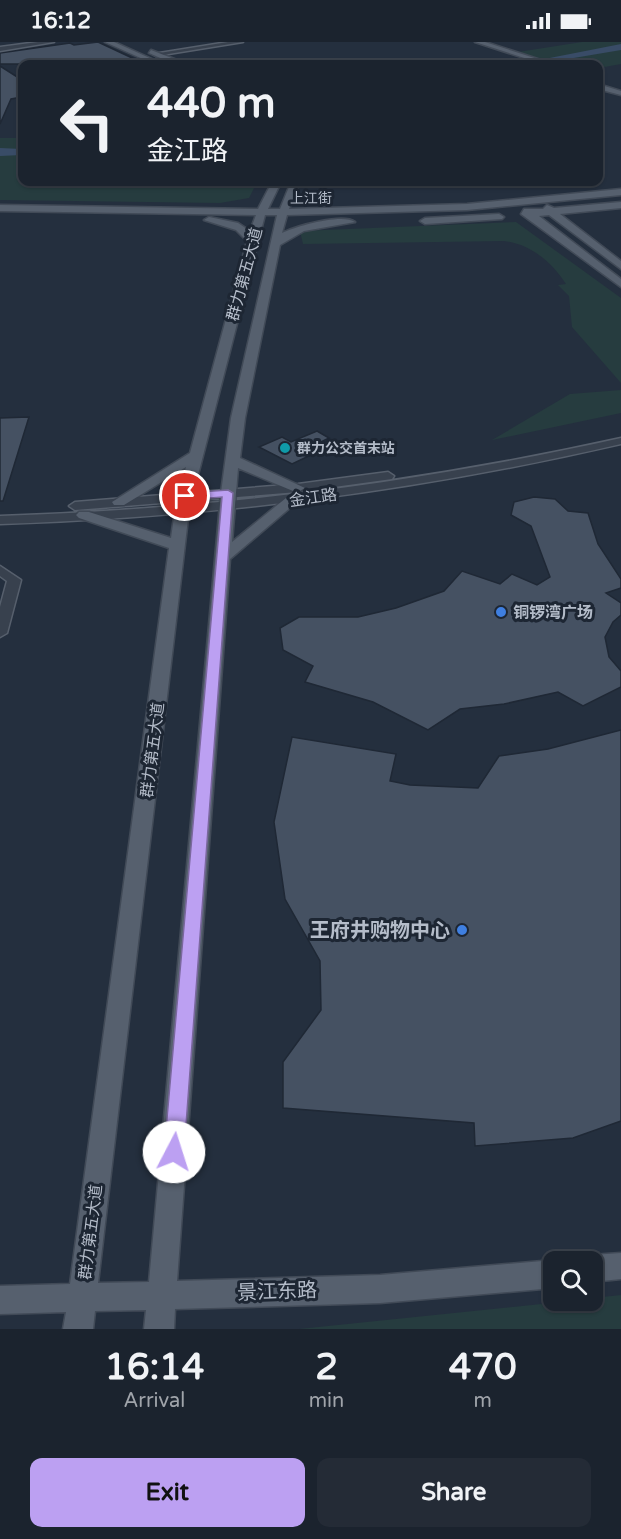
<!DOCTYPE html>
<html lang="en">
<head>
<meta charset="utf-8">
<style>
	:root { --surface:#1b232e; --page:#242b36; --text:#f1f3f6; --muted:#a0a4aa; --line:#39404a; --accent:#bca0f2 }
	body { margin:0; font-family:"Varela Round","Noto Sans SC",sans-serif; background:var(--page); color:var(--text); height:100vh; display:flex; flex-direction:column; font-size:22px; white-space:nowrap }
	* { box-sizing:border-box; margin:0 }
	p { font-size:20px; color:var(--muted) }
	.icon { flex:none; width:33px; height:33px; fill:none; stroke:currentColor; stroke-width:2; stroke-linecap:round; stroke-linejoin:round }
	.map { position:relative; height:1287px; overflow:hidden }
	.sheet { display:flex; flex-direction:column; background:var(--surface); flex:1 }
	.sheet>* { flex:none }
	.hud { position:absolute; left:18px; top:18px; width:585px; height:126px; border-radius:12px; box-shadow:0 2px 4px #0004,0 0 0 2px var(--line); background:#1b232e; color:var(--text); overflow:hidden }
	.fabs { position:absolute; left:543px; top:1209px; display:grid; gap:12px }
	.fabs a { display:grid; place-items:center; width:60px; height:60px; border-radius:12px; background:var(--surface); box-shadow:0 2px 4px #0004,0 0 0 2px var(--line); font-size:30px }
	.pin { position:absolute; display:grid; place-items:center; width:51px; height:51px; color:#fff; margin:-26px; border:3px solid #fff; border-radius:50%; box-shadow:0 2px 6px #0007 }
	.me { position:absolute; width:66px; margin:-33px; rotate:5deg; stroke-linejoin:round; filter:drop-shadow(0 0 4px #0008) }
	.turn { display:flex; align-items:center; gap:21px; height:126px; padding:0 30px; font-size:27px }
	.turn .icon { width:78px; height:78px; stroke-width:2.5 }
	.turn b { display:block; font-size:42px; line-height:51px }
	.eta { display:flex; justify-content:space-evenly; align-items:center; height:102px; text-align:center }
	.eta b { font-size:36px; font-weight:700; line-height:42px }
	.button { display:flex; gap:12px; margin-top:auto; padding:12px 30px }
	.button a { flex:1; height:69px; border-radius:12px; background:var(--accent); color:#111; font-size:24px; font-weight:700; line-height:69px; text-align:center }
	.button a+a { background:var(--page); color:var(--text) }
	.status { display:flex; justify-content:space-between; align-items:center; height:42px; padding:0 30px; background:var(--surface); direction:ltr }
	.status svg { height:16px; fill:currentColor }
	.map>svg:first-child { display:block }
	.green { fill:#263c3f }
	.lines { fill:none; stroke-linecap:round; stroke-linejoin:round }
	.river { fill:#394c67; fill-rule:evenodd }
	.building { fill:#455162; stroke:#1f2835; stroke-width:1.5 }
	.minor-casing { stroke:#565f6c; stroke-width:3 }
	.major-casing { stroke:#414a57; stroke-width:3 }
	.minor { fill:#38414e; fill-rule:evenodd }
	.major { fill:#56606e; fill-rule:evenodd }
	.route { fill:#bca0f2; stroke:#7a689d; stroke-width:1.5 }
	.culture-dot { fill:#0f9aa8; stroke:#1d2633; stroke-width:2 }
	.shop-dot { fill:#3f7fe0; stroke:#1d2633; stroke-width:2 }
	.labels { text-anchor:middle; stroke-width:6; stroke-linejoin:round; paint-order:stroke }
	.far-street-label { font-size:14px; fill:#b4bcc9; stroke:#1d2633 }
	.far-poi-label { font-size:14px; font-weight:bold; fill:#b4bcc9; stroke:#1d2633; text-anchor:start }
	.street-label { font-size:16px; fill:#b4bcc9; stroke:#1d2633 }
	.poi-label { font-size:16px; font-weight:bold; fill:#b4bcc9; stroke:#1d2633; text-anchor:start }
	.near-poi-label { font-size:20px; font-weight:bold; fill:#b4bcc9; stroke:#1d2633; text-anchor:end }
	.near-street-label { font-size:20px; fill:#b4bcc9; stroke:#1d2633 }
</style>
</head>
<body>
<div class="status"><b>16:12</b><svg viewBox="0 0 49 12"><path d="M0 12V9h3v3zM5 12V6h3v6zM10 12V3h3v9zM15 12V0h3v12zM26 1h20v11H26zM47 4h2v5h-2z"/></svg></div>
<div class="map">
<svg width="621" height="1287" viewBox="0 0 621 1287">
	<rect width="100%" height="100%" fill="#242f3e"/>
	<path class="green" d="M582 0H621V22L599 26 598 22H560L518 10Z
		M0 96H22V140H257L249 156 220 161 0 158Z
		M516 180 621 256V341L572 285 569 254 558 243 566 242C552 220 530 202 504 199L303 202 300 189Z
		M621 348V371L492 398 570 352Z
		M621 1253V1287H299L570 1259 592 1258 593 1256Z"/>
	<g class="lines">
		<path class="river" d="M621 2V8L538 22H519Z
			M0 106 22 107V113L0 114Z"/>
	</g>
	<path class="building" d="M98 0 145 22H95L86 18 58 22H0V11L70 1 74 3Z
		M0 24 22 38V55L11 57 0 82Z
		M29 375 3 459H0V376Z
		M317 389 329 396 305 408 311 413 292 422 259 405 282 395 291 400Z
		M534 455 555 457 568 469 588 471 598 502 621 537V546L606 551 621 561V573L613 580 605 595 609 615 621 629V645L583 664 558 650 504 662 460 667 428 688 373 660 305 640 313 624 283 608 280 586 299 575H358L396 566 444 549 462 529 500 542 512 532 537 543 550 535 531 484 511 473 514 460Z
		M621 688V1079L573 1096 475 1104 474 1081 283 1066V1020L321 968 320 919 285 857 274 780 292 695 396 712 390 739 410 743 478 746 499 714 548 707Z"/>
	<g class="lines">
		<defs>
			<path id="minor" d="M38 0H54L0 9V5Z
				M228 0H243L156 14 153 12Z
				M621 396V402C413 450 213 475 0 482V474C213 467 413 442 621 396Z
				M388 430 394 434 392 437 298 450 75 468 69 464 75 460 298 442Z
				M0 524 21 538 7 591 0 595V565L7 539 0 534Z"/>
			<path id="major" d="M105 0H114L163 22H154Z
				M475 0H485L553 22H543Z
				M151 8 182 20 183 22H174L149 11Z
				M598 42 621 49V53L598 47Z
				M272 140H281L268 167H280L291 140H300L289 167 467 162 621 147V153L467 168 287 173 282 191C296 184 343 171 355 180L304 189 280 203 245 376 240 416 305 446 298 450 293 449 238 426 232 500 286 456H296L298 459 230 517 177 1239 380 1233 554 1218 557 1220H554V1246L380 1261 175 1267 174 1287H144L146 1268 95 1269 93 1287H63L66 1270 0 1272V1244L70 1242 169 506 79 476 76 473 79 470H89L171 496 175 468 186 425 124 463H114L112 460 190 411 247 199 236 188 204 178 209 175 238 181 250 189 256 173 0 169V163L258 167ZM265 173H277L231 376 221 451 149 1240 98 1241 189 468Z
				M621 160V166L560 172 621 219V227L549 173 539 174 621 237V245L521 172 524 167H543L547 163 554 166Z
				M499 172 504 175 502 177 425 182 420 179 425 176Z
				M621 1211V1237L592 1240V1220H581L582 1217 592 1213Z"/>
		</defs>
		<use href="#minor" class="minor-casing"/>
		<use href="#major" class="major-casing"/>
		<use href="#minor" class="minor"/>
		<use href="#major" class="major"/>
	</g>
	<path class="route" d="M228 448 233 451 184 1110 181 1116 174 1118 167 1116 164 1110 222 455 185 458 180 454 185 451Z"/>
	<circle class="culture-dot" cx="285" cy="406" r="6"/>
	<g class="shop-dot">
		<circle cx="501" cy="570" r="6"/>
		<circle cx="462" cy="888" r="6"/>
	</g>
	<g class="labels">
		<g class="far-street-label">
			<text x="311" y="161">上江街</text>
		</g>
		<g class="far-poi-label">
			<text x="297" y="411">群力公交首末站</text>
		</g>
		<g class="street-label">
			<text transform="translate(244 232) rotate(-75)" y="6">群力第五大道</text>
			<text transform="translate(313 455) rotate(-8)" y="6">金江路</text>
			<text transform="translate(152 708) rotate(-83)" y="6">群力第五大道</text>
			<text transform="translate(90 1190) rotate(-83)" y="6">群力第五大道</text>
		</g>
		<g class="poi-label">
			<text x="513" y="576">铜锣湾广场</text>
		</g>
		<g class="near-poi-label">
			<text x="450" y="895">王府井购物中心</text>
		</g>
		<g class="near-street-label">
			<text transform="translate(277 1249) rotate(-2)" y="7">景江东路</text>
		</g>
	</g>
</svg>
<div class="fabs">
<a><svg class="icon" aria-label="search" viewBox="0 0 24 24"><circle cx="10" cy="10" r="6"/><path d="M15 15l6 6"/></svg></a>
</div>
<div class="pin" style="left:185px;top:454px;background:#d93025"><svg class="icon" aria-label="arrive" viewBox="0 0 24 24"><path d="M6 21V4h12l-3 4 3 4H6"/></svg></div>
<svg class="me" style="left:174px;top:1110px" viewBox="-20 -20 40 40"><circle r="19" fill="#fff"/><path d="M0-13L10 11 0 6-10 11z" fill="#bca0f2"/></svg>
<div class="hud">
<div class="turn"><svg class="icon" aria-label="left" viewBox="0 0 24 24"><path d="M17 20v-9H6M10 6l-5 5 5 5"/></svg><div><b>440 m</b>金江路</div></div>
</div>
</div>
<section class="sheet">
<div class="eta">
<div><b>16:14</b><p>Arrival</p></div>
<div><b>2</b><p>min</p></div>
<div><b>470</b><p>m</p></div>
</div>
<div class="button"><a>Exit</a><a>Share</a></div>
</section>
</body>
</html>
